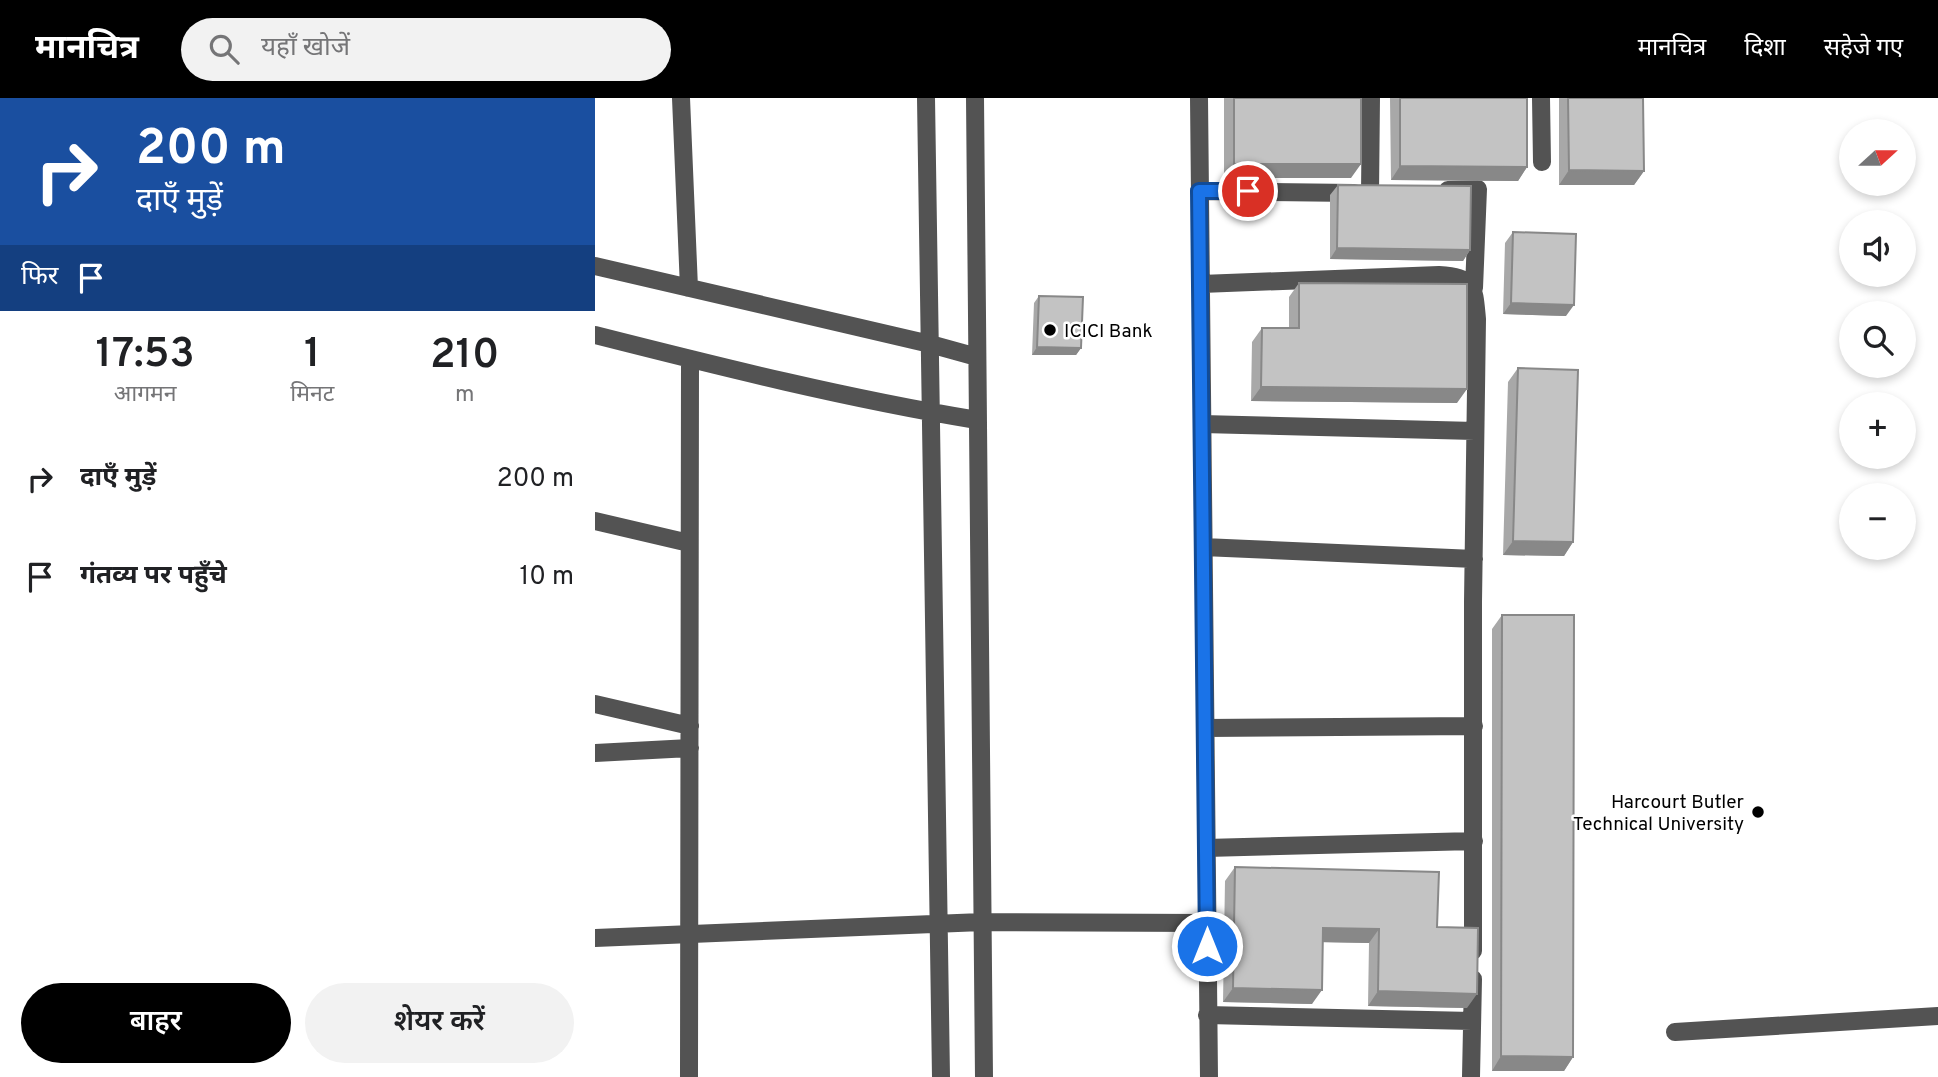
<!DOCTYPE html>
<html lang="hi">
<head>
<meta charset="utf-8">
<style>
	:root { --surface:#fff; --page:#f2f2f2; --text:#202124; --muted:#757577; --accent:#000 }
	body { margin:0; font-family:Overpass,"Noto Sans Devanagari",sans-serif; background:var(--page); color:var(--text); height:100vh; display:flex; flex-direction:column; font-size:26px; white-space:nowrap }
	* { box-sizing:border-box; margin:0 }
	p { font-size:23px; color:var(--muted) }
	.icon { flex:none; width:38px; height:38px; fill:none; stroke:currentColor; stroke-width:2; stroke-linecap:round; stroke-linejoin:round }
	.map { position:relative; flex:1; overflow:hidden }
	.drawer { display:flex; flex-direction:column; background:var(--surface); width:595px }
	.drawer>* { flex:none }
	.hud { background:#1a4fa0; color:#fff; overflow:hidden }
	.needle { width:46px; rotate:69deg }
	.controls { position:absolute; left:1244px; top:21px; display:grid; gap:14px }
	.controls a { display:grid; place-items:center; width:77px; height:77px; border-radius:50%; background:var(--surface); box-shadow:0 4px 10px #0003; font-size:35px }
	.pin { position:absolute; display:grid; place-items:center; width:60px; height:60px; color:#fff; margin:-30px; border:4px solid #fff; border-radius:50%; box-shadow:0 2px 7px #0007 }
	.me { position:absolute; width:77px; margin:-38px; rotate:0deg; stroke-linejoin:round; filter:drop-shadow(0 0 5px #0008) }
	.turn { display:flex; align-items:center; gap:24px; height:147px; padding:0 21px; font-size:32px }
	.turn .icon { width:91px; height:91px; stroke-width:2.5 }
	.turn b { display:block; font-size:49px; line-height:60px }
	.then { display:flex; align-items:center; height:66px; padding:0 21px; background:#0003; gap:14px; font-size:26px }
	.eta { display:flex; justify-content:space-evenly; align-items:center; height:119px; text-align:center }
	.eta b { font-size:42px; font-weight:600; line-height:49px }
	.button { display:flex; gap:14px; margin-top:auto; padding:14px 21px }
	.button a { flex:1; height:80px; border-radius:42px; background:var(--accent); color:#fff; font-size:28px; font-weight:600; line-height:80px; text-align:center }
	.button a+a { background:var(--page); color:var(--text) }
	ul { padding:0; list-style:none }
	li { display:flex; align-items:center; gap:21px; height:98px; padding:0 21px }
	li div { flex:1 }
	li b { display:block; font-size:26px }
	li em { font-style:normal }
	header { display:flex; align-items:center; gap:42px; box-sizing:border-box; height:98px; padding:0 35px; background:var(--accent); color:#fff }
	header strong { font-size:33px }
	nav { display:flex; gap:38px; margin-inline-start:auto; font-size:24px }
	.search { width:490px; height:63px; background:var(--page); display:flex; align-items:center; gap:18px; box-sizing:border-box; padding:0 24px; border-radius:38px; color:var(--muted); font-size:26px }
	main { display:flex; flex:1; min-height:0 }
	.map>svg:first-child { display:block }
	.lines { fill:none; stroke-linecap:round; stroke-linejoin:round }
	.minor { stroke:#535353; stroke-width:18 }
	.wall { fill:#a8a8a8 }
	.shaded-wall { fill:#888 }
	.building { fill:#c3c3c3; stroke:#888; stroke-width:2 }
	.route-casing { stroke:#114b97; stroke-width:18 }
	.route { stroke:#1a73e8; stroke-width:12 }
	.poi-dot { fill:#000; stroke:#fff; stroke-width:2.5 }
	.labels { text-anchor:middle; stroke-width:5; stroke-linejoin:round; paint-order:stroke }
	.poi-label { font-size:19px; fill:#000; stroke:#fff; text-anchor:start }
</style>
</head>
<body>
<header>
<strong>मानचित्र</strong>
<div class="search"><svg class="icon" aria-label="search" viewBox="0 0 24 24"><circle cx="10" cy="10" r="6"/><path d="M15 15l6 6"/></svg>यहाँ खोजें</div>
<nav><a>मानचित्र</a><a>दिशा</a><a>सहेजे गए</a></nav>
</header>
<main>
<section class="drawer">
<div class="hud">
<div class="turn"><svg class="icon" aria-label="right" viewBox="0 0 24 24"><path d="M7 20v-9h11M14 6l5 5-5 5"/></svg><div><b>200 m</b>दाएँ मुड़ें</div></div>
<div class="then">फिर<svg class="icon" aria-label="arrive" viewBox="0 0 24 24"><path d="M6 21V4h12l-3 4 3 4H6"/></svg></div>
</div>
<div class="eta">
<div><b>17:53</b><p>आगमन</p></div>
<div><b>1</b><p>मिनट</p></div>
<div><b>210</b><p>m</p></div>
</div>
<ul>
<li><svg class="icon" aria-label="right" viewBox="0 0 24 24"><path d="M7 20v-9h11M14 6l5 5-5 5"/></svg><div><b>दाएँ मुड़ें</b></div><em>200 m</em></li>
<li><svg class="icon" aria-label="arrive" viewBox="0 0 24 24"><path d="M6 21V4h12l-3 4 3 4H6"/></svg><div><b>गंतव्य पर पहुँचे</b></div><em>10 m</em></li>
</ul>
<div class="button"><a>बाहर</a><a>शेयर करें</a></div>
</section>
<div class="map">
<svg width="1343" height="979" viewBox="0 0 1343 979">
	<rect width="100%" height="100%" fill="#fff"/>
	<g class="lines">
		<path class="minor" d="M86 0 94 190
			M331 0 346 979
			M380 0 389 979
			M604 0 614 979
			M946 0 947 64
			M853 92 883 91 879 190
			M604 93 759 95
			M775 95 776 0
			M0 168 335 246 382 259
			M606 186 844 177C880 179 879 189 882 221L878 504V853
			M0 237C126 269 254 301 382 322
			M607 326 880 333
			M0 423 94 445
			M608 449 879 461
			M0 606 95 628
			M610 630 879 628
			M0 655 95 650
			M611 750 879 743
			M0 840 387 824 611 825
			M612 917 877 923
			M1080 934 1343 918
			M94 979 95 261
			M876 979 878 881"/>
	</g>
	<path class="wall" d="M629 0H766L756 80H629Z
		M795 0H932V69L923 83 796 82Z
		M964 0H1048L1049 73 1039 87H964Z
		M743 87 875 152 868 163 735 161V97Z
		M918 134 971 218 908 216 910 145Z
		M704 185 862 305 656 303 657 244 667 230H694V199Z
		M444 198 486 250 481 257H437L439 205Z
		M923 270 978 444 969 458 908 457 913 284Z
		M907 517 978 959 969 973H897V531Z
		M640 769 842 829 872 910 773 908 774 845 728 844 717 906 628 904 630 783Z"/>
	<path class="shaded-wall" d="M639 66H766L756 80H629Z
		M805 68 932 69 923 83 796 82Z
		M974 72 1049 73 1039 87H964Z
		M742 150 875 152 868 163 735 161Z
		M916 205 979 207 971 218 908 216Z
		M442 249 486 250 481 257H437Z
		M666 289 872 291 862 305 656 303Z
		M918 443 978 444 969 458 908 457Z
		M728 830 784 831 774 845 718 844Z
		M638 890 727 892 717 906 628 904Z
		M783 893 882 896 872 910 773 908Z
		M906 958 978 959 969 973H897Z"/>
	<path class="building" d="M639 0H766V66H639Z
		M805 0H932V69L805 68Z
		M973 0H1048L1049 73 974 72Z
		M743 87 876 88 875 152 742 150Z
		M918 134 981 136 979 207 916 205Z
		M704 185 872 186V291L666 289 667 230H704Z
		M444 198 488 199 486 250 442 249Z
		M923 270 983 272 978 444 918 443Z
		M907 517H979L978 959 906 958Z
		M640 769 844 774 842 829 883 830 882 896 783 893 784 831 728 830 727 892 638 890Z"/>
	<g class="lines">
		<defs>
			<path id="route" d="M612 848 604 93H653"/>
		</defs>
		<use href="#route" class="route-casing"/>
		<use href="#route" class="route"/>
	</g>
	<g class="poi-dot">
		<circle cx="455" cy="232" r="7"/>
		<circle cx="1163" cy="714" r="7"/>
	</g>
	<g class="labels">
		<g class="poi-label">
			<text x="469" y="239">ICICI Bank</text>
			<text x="1149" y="710" text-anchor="end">Harcourt Butler<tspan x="1149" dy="22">Technical University</tspan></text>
		</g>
	</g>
</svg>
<div class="controls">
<a><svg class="needle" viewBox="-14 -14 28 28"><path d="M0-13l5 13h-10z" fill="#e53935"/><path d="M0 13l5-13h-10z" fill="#757577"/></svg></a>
<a><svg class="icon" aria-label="sound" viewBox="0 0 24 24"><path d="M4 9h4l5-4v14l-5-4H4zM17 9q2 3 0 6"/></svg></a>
<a><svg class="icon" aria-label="search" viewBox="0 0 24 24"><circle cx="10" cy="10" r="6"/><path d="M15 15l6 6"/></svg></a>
<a>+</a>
<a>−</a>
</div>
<div class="pin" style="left:653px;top:93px;background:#d93025"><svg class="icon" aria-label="arrive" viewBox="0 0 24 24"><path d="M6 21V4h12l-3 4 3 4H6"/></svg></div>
<svg class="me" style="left:612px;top:848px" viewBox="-20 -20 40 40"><circle r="17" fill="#1a73e8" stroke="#fff" stroke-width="3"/><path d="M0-11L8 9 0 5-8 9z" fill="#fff"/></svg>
</div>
</main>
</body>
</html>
